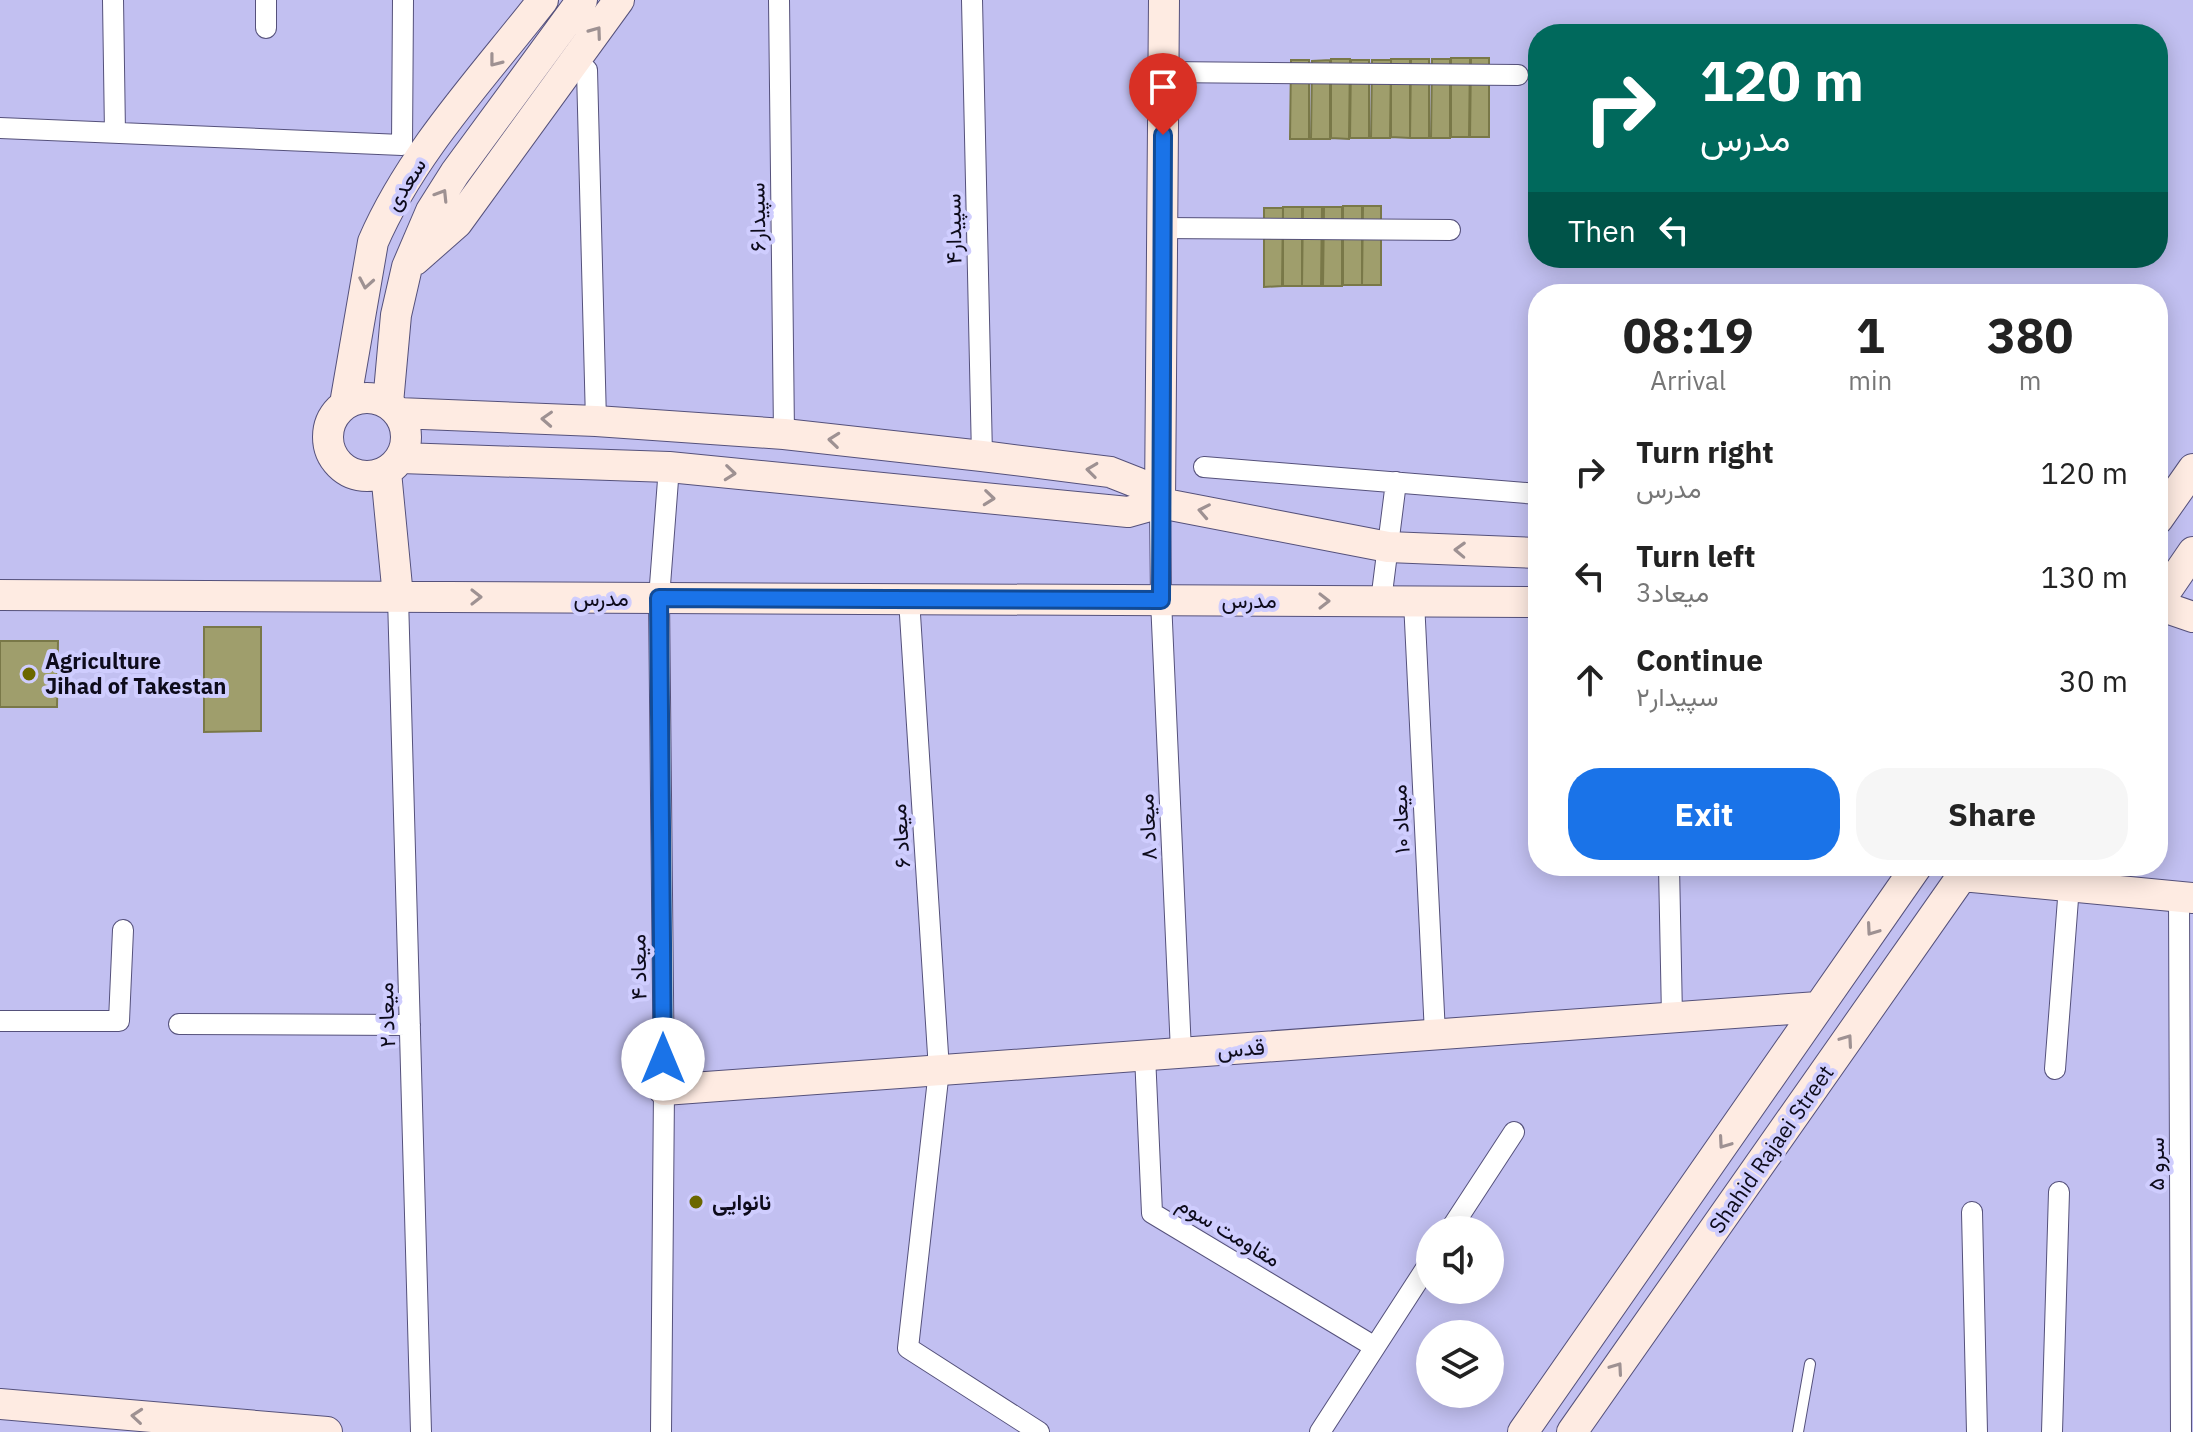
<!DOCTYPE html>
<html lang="en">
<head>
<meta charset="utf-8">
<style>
	:root { --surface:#fff; --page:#f6f6f6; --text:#222; --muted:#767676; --accent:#1a73e8 }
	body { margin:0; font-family:"IBM Plex Sans",Vazirmatn,sans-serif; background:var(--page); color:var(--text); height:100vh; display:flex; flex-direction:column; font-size:30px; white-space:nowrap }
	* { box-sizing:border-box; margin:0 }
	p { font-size:26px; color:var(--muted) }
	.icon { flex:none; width:44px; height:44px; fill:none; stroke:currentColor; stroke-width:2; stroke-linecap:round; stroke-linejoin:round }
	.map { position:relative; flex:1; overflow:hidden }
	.details { position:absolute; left:1528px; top:284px; width:640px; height:592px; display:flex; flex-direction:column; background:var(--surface); border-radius:32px; box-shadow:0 4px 20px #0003 }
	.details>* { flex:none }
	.top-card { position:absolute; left:1528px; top:24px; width:640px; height:244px; border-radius:32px; box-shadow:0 4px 20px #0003; background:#00695c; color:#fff; overflow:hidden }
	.fabs { position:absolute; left:1416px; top:1216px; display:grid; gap:16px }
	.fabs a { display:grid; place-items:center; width:88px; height:88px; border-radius:50%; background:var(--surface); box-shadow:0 4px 20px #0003; font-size:40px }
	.pin { position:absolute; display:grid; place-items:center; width:68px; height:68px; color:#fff; margin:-82px -34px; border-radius:50% 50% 50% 0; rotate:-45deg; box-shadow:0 0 8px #0007 }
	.pin .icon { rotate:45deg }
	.me { position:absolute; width:88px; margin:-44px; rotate:0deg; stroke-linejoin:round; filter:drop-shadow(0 0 6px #0008) }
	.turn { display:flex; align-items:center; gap:28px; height:168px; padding:0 40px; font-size:36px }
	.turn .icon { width:104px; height:104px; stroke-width:2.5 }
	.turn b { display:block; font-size:56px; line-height:68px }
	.then { display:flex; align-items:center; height:76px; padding:0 40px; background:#0003; gap:16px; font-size:30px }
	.eta { display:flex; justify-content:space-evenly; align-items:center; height:136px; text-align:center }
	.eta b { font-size:48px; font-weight:700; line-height:56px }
	.cta { display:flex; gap:16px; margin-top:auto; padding:16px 40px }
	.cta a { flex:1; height:92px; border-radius:32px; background:var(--accent); color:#fff; font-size:32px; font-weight:700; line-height:92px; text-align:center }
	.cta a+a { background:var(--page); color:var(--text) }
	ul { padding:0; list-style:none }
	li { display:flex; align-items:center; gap:24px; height:104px; padding:0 40px }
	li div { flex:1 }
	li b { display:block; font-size:30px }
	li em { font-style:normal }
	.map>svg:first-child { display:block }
	.building { fill:#9f9e6c; stroke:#797848; stroke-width:2 }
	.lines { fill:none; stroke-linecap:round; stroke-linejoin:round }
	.lane-casing { stroke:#55517b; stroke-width:12 }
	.street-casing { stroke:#55517b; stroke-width:22 }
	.secondary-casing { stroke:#55517b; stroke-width:32 }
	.lane { stroke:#fff; stroke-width:10 }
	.street { stroke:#fff; stroke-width:20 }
	.secondary { stroke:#feebe2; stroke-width:30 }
	.oneway { stroke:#9e9192 }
	.route-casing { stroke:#114b97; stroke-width:20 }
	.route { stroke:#1a73e8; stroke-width:14 }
	.poi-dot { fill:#6b6700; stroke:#cfcdfe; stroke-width:3 }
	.labels { text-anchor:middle; stroke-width:8; stroke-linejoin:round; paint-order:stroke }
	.street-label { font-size:22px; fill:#0d0b1b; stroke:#cfcdfe }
	.poi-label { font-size:22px; font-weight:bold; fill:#0d0b1b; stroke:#cfcdfe; text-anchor:start }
</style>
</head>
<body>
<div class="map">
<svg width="2193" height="1432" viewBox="0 0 2193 1432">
	<rect width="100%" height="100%" fill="#c2c0f1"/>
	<path class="building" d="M1451 58H1470L1469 137H1451Z
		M1471 58H1489V137H1470Z
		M1331 59H1350L1349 139 1331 138Z
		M1391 59H1410V138L1391 137Z
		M1411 59H1429V138H1410Z
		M1432 59H1450V138H1431Z
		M1291 60H1309V139H1290Z
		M1330 60V139H1311L1312 61Z
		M1351 60H1369V138H1350Z
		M1372 60H1391L1390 138H1371Z
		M1343 206H1362V285H1343Z
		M1363 206H1381V285H1362Z
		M1283 207H1302V286H1283Z
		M1303 207H1322L1321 286H1302Z
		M1324 207H1342V286H1323Z
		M1264 208H1283L1282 286 1264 287Z
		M204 627H261V731L204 732Z
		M0 641H58L57 707H0Z"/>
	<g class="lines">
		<defs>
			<path id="lane" d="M1798 1432 1810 1364"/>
			<path id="street" d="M113 0 115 133
				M779 0 784 434
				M972 0 982 456
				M266 28V0
				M587 70 596 421
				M1163 72 1518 75
				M0 128 402 145 403 0
				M1162 228 1450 230
				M1204 467 1538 494
				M1160 503 1161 600 1181 1052
				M398 597 421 1432
				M909 599 939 1070 908 1348 1039 1432
				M1381 601 1396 482
				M1414 601 1435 1034
				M1669 866 1672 1017
				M2179 897 2181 1432
				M0 1021H119L123 930
				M179 1024 410 1025
				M1145 1055 1152 1213 1375 1347
				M2055 1069 2069 886
				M1972 1212 1977 1432
				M1450 1230 1514 1132
				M661 1432 664 1090 659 598 669 467
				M1320 1432 1430 1262
				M2052 1432 2059 1192"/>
			<path id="secondary" d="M415 260 457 223 619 0
				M328 437a39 39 0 1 1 78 0a39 39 0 1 1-78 0Z
				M388 403 396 315 407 267 431 211 455 173 582 0
				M345 404 373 242C412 152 483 77 543 0
				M398 413 596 421 784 434 982 456 1110 472 1138 483 1160 503
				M401 458 669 467 1128 512 1160 503 1388 547 1538 553
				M386 472 398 597
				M1160 503 1164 0
				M2158 519 2193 469
				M0 595 1538 602
				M2158 603 2193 552
				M2158 605 2193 617
				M1962 876 2193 898
				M664 1090 1818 1007
				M0 1404 327 1432
				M1523 1432 1917 866
				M1572 1432 1969 866"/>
		</defs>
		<use href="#lane" class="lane-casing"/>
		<use href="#street" class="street-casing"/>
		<use href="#secondary" class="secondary-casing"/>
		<use href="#lane" class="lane"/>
		<use href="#street" class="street"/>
		<use href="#secondary" class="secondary"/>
	</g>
	<defs><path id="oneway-chevron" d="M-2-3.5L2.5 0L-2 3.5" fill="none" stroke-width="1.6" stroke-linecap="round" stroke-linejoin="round" transform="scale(2)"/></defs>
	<g class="oneway">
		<use href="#oneway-chevron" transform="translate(596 32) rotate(-54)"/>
		<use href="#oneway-chevron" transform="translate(495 61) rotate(128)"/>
		<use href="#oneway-chevron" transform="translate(442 195) rotate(-58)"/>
		<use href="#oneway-chevron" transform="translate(366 283) rotate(100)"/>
		<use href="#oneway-chevron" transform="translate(547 419) rotate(-177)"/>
		<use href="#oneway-chevron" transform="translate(834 440) rotate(-174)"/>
		<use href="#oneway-chevron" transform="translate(1092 470) rotate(-173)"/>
		<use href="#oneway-chevron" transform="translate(730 473) rotate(6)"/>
		<use href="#oneway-chevron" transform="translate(989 498) rotate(6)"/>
		<use href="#oneway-chevron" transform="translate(1204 511) rotate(-169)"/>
		<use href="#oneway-chevron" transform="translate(1460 550) rotate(-178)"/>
		<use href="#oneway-chevron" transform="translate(476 597)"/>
		<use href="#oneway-chevron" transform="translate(1324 601)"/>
		<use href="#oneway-chevron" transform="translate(1872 930) rotate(125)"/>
		<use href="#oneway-chevron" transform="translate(1847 1040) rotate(-55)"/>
		<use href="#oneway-chevron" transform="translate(1724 1143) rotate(125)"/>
		<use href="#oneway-chevron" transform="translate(1617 1368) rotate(-55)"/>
		<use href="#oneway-chevron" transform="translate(137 1416) rotate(-175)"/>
	</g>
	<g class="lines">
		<defs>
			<path id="route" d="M663 1059 659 598 1161 600 1163 135"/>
		</defs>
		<use href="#route" class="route-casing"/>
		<use href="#route" class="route"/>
	</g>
	<g class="poi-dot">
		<circle cx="29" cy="674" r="8"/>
		<circle cx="696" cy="1202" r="8"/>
	</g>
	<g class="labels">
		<g class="street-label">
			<text transform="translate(405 184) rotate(-58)" y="8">سعدی</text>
			<text transform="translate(757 217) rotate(-91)" y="8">سپیدار۶</text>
			<text transform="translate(953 229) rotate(-91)" y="8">سپیدار۴</text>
			<text x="601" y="606">مدرس</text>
			<text x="1249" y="608">مدرس</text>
			<text transform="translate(1400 819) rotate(-93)" y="8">میعاد ۱۰</text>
			<text transform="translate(1147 827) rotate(-93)" y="8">میعاد ۸</text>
			<text transform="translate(900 836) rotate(-94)" y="8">میعاد ۶</text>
			<text transform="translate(638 967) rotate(-91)" y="8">میعاد ۴</text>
			<text transform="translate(386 1015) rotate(-92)" y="8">میعاد ۲</text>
			<text transform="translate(1241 1048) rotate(-4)" y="8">قدس</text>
			<text transform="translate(1771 1149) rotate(-55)" y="8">Shahid Rajaei Street</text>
			<text transform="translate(2156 1164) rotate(-90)" y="8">سرو ۵</text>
			<text transform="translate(1229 1231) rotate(31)" y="8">مقاومت سوم</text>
		</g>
		<g class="poi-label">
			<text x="45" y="669">Agriculture<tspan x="45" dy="25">Jihad of Takestan</tspan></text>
			<text x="712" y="1210">نانوایی</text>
		</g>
	</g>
</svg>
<div class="fabs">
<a><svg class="icon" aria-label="sound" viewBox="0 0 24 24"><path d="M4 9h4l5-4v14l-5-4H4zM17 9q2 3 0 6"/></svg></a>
<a><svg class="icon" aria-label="layers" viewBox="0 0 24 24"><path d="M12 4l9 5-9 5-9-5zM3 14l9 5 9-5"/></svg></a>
</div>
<div class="pin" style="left:1163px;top:135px;background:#d93025"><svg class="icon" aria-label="arrive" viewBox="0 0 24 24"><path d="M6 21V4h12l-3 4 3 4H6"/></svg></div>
<svg class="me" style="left:663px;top:1059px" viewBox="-20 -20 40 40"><circle r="19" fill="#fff"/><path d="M0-13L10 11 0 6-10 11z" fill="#1a73e8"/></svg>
<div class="top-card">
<div class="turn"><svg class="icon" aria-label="right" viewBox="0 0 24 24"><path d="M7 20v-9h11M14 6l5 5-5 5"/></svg><div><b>120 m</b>مدرس</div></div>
<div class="then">Then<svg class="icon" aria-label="left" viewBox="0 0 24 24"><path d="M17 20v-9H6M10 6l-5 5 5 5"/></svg></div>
</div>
<section class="details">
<div class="eta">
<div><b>08:19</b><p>Arrival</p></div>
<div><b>1</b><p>min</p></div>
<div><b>380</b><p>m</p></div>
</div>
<ul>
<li><svg class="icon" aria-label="right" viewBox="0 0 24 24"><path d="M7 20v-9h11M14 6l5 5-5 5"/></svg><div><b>Turn right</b><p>مدرس</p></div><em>120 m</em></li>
<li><svg class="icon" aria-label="left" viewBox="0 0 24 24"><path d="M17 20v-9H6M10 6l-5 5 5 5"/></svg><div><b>Turn left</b><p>میعاد3</p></div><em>130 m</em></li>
<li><svg class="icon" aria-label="ahead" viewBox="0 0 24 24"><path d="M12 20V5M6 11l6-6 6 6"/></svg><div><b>Continue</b><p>سپیدار۲</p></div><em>30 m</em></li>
</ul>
<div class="cta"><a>Exit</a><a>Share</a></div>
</section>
</div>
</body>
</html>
